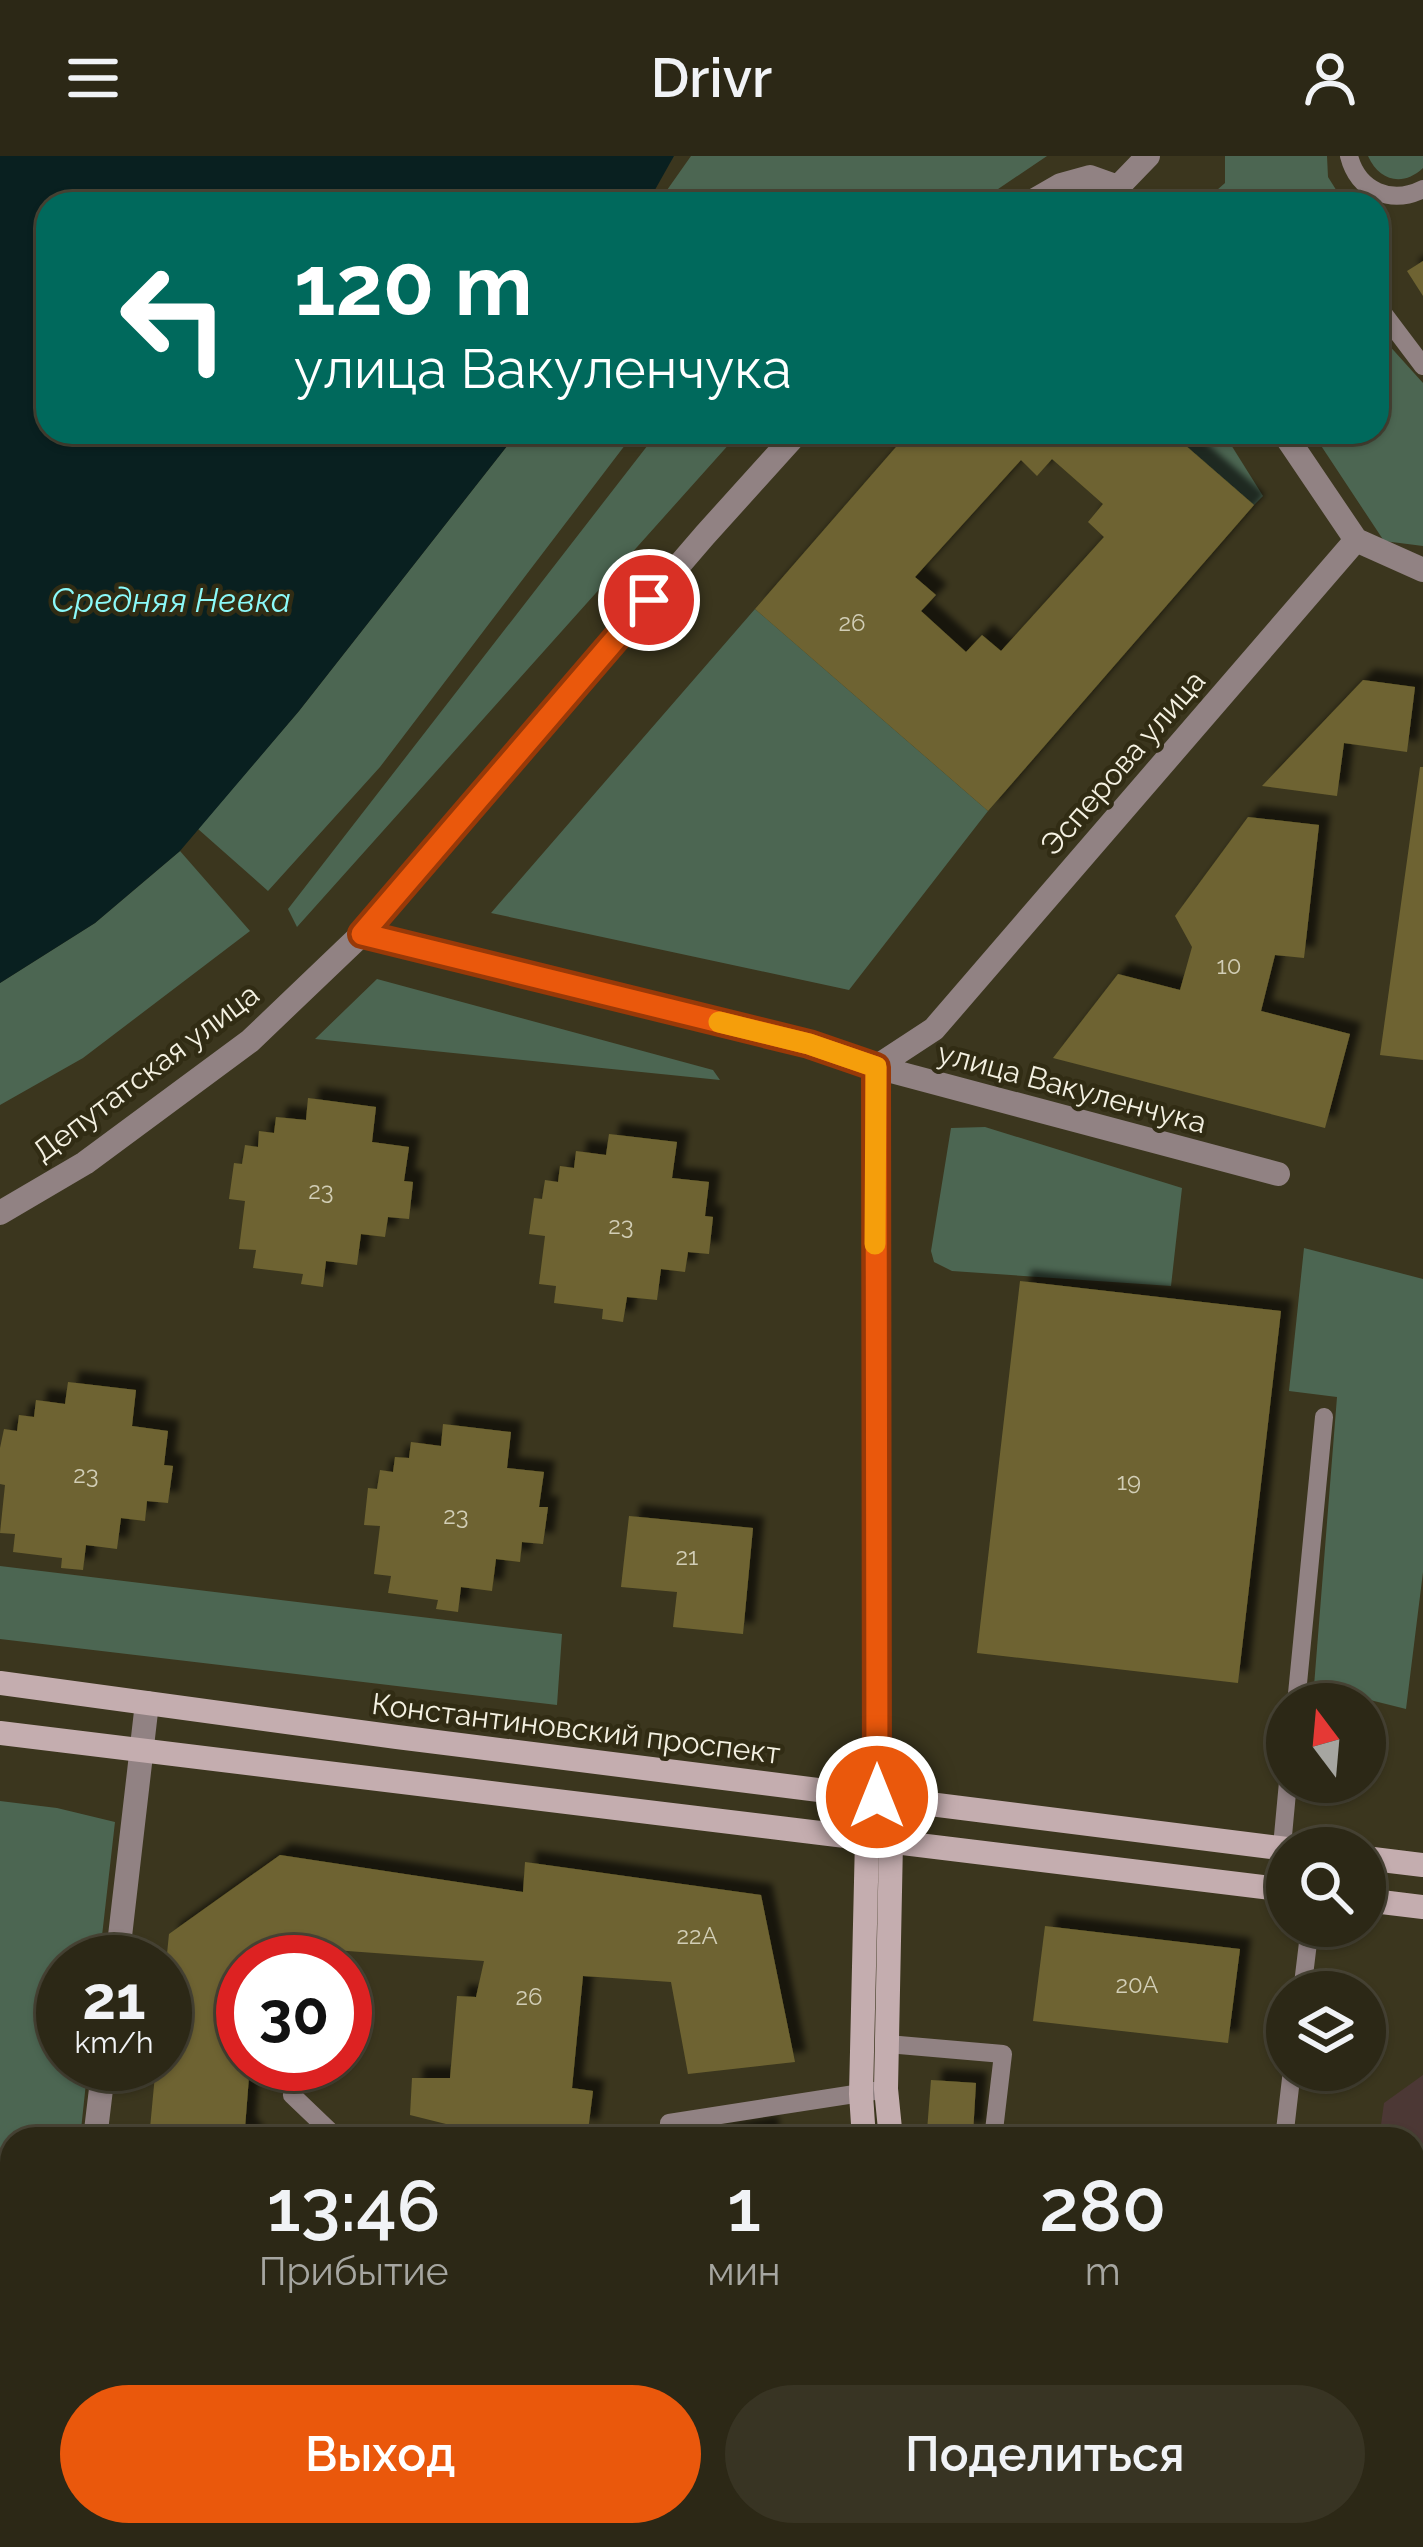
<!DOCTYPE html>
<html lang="ru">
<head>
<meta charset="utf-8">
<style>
	:root { --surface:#2c2816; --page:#383423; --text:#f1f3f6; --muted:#a6a6a1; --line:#484435; --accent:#ea580c }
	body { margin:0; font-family:Raleway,sans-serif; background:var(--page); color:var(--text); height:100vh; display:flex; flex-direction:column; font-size:45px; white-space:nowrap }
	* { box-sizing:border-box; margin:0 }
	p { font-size:39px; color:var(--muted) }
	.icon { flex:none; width:66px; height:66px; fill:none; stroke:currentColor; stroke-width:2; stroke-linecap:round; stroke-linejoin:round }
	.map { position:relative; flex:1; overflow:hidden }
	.sheet { position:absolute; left:0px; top:1971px; width:1425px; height:420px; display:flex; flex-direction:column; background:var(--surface); border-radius:36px 36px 0 0; box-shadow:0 3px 9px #0004,0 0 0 3px var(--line) }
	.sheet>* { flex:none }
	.hud { position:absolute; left:36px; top:36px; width:1353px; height:252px; border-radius:36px; box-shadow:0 3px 9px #0004,0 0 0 3px var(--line); background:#00695c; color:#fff; overflow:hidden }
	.needle { width:78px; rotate:344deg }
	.controls { position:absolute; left:1266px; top:1527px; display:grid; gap:24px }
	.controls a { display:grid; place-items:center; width:120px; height:120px; border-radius:50%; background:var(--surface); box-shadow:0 3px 9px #0004,0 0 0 3px var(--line); font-size:60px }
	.speed { position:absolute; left:36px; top:1779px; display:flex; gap:24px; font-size:60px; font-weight:700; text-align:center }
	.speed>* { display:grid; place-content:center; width:156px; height:156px; border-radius:50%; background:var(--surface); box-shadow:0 3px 9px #0004,0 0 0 3px var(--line); line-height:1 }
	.speed small { font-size:30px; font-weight:400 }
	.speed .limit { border:18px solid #d22; background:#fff; color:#111 }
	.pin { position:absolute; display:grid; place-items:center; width:102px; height:102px; color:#fff; margin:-51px; border:6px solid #fff; border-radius:50%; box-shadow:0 3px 12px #0007 }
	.me { position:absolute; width:132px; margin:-66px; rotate:0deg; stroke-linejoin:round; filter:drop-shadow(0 0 9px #0008) }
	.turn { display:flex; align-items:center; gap:42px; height:252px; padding:0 60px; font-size:54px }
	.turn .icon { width:156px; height:156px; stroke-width:2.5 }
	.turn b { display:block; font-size:84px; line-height:102px }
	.eta { display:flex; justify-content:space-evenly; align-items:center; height:204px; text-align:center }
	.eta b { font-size:72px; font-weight:600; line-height:84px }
	.button { display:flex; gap:24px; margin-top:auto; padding:24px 60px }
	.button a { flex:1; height:138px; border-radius:72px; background:var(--accent); color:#fff; font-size:48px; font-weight:600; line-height:138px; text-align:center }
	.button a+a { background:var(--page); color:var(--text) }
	header { display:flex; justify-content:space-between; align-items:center; height:156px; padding:0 60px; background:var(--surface); font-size:54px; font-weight:600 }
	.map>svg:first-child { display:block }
	.education { fill:#4c3835 }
	.green { fill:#4c6652 }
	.water { fill:#092020 }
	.building { fill:#6e6431; fill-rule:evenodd; filter:url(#shadow) }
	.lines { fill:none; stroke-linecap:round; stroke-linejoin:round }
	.lane { stroke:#918283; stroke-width:18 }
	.street { stroke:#918283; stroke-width:24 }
	.secondary { stroke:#c4adaf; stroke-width:24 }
	.route-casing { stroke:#983908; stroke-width:30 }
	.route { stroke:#ea580c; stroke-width:21 }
	.slow { stroke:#f59e0b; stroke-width:21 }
	.labels { text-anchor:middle; stroke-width:9; stroke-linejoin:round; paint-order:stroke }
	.number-label { font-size:24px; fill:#d2ceb6 }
	.street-label { font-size:30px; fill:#f4f1e2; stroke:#312c14 }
	.water-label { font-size:33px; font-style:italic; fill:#8bfafa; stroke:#312c14 }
</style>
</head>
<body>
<header><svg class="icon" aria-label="menu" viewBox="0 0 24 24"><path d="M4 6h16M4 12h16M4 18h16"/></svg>Drivr<svg class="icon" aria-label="person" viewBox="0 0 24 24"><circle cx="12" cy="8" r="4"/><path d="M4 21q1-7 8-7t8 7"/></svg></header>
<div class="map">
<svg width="1423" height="2391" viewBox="0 0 1423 2391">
	<defs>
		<filter id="shadow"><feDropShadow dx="11" dy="-11" stdDeviation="3" flood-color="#0009"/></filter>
	</defs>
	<rect width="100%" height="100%" fill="#3b361e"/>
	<path class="education" d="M1423 1919V2391H1336L1337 2379H1413V1983H1379L1384 1947Z"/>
	<path class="green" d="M691 0H1047L976 48H663L660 44Z
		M1225 0H1327L1328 21 1345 48H1201L1225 27Z
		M1368 0H1423V12C1403 31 1379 25 1368 0Z
		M1377 176 1423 227V390L1384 385 1312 276H1377Z
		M518 276H635L380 611 268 735 198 673 299 555Z
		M658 276H740L297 771 288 753Z
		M1170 276H1223L1263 340 1254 349Z
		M755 453 988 655 849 834 491 757Z
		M180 695 250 775 83 902 0 949V827L95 767Z
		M377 823 713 914 720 924 315 883Z
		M985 971 1182 1032 1171 1130 952 1115 934 1106 931 1095 951 972Z
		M1304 1092 1423 1123V1416L1406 1553 1314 1530 1337 1241 1289 1235Z
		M0 1410 562 1478 557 1549 0 1483Z
		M0 1645 57 1652 115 1666 99 1806H63V1908H88L80 1983H12V2022L0 2121Z"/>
	<path class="water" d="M0 0H674L647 48H48V276H518L299 555 180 695 95 767 0 827Z"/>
	<path class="building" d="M1423 105V140L1407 115Z
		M909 276H1170L1254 349 988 655 755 453ZM1052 303 1103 348 1088 366 1104 381 1001 495 982 479 966 496 921 455 936 439 915 421 1021 304 1037 320Z
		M1363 524 1415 531 1407 596 1344 587 1337 640 1262 630Z
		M1420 611H1423V904L1380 899Z
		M1248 661 1319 669 1304 802 1275 799 1261 855 1350 878 1325 972 1053 902 1118 818 1180 834 1192 791 1175 760Z
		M308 942 376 951 372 986 409 991 404 1025 413 1026 409 1063 388 1061 385 1081 361 1078 357 1109 326 1105 323 1131 301 1128 303 1118 253 1112 256 1094 239 1093 245 1045 229 1043 234 1007 242 1008 245 989 258 991 259 975 274 977 276 961 306 964Z
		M609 978 677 986 672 1022 709 1026 705 1060 713 1061 709 1098 688 1096 685 1116 661 1113 657 1144 627 1141 623 1166 602 1163 603 1153 554 1147 556 1130 539 1128 545 1080 529 1078 534 1042 542 1043 545 1024 558 1026 560 1010 574 1012 576 995 606 999Z
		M1020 1125 1281 1155 1238 1527 977 1497Z
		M68 1226 136 1234 132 1270 168 1275 164 1309 173 1310 168 1347 147 1345 145 1365 121 1362 117 1393 86 1389 83 1414 61 1412 62 1402 13 1396 15 1378 0 1377 5 1329 0 1328V1292L4 1273 17 1275 19 1259 34 1261 36 1244 65 1248Z
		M443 1268 511 1276 507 1312 544 1316 539 1351H548L543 1388 522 1386 520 1406 496 1403 492 1435 461 1431 458 1456 436 1453 438 1444 388 1437 391 1420 374 1418 380 1370 364 1369 368 1332 377 1333 380 1314 393 1316 395 1301 409 1302 411 1286 441 1290Z
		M629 1360 753 1372 743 1478 673 1471 677 1436 621 1431Z
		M280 1699 523 1736 525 1706 761 1739 795 1906 688 1918 671 1826 583 1820 572 1932 593 1935 588 1975 568 1971 567 1983H445L446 1968 410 1959 412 1922H450L457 1840 476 1841 484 1805 293 1791 271 1806H243V1908H250L245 1972 254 1983H149L156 1908H165V1818L169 1778Z
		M1045 1770 1240 1793 1228 1887 1033 1865Z
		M931 1924 976 1927 973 1978 927 1975Z
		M767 1971 769 1983H709V1981Z
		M1413 2007 1423 2008V2149L1413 2148Z
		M311 2379H417L411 2391H297Z
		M603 2379H755V2381L704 2391H595Z"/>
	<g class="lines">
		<path class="lane" d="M1349 0C1358 35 1391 49 1423 33
			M1377 149 1423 210
			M1296 1548 1324 1261
			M1278 1733 1288 1626
			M1302 1836 1310 1770
			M899 1889 1003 1898 993 1983
			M304 1908 292 1939 338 1983
			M668 1983 669 1967 874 1935
			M1284 1983 1292 1914
			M0 2244 12 2149
			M46 2387 75 2391
			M194 2391 217 2385 224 2379
			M459 2391 462 2379
			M538 2391 546 2379
			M1240 2391 1242 2379"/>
		<path class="street" d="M1118 31 1148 0
			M1028 48 1061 29 1090 21 1118 31
			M1283 276 1356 384
			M362 778 809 888 876 911 1278 1018
			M0 1057 85 1007 250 885 362 778 705 379 798 276
			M877 1641 876 911 934 873 1356 384 1423 414
			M117 1806 147 1547
			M95 1983 104 1908
			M45 2391 47 2379"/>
		<path class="secondary" d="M0 1527 397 1581 1287 1693
			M0 1577 1287 1734
			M877 1641 891 1686 886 1933 891 1983
			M1365 1702 1423 1709
			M1365 1744 1423 1751
			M864 1983 861 1938 867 1683 870 1667
			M892 2379 893 2391
			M929 2379 930 2391"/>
	</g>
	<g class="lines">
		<defs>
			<path id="route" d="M649 444 362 778 809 888 876 911 877 1641"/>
		</defs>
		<use href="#route" class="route-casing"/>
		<use href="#route" class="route"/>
		<path class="slow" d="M719 866 809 888 876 911 875 1088"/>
	</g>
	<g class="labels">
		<g class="number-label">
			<text x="852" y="475">26</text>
			<text x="1229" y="818">10</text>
			<text x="321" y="1043">23</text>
			<text x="621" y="1078">23</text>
			<text x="86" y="1327">23</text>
			<text x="1129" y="1334">19</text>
			<text x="456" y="1368">23</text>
			<text x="687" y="1409">21</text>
			<text x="697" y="1788">22А</text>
			<text x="1137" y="1837">20А</text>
			<text x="529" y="1849">26</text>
		</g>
		<g class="street-label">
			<text transform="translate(1123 607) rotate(-49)" y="10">Эсперова улица</text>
			<text transform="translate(146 917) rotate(-37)" y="10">Депутатская улица</text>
			<text transform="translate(1072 932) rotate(15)" y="10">улица Вакуленчука</text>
			<text transform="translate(576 1573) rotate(7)" y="10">Константиновский проспект</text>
		</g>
		<g class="water-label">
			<text x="171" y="456">Средняя Невка</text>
		</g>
	</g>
</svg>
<div class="controls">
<a><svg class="needle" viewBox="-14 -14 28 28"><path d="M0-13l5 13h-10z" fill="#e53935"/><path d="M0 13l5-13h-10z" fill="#a6a6a1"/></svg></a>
<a><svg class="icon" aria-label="search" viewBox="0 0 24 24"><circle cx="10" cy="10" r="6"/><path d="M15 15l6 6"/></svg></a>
<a><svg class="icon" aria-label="layers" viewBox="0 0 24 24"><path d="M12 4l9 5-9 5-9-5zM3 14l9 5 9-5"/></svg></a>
</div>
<div class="speed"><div>21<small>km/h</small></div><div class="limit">30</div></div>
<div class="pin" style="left:649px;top:444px;background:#d93025"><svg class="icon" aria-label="arrive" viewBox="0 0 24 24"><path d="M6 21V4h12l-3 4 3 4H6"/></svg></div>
<svg class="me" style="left:877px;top:1641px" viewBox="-20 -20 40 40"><circle r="17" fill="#ea580c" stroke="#fff" stroke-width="3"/><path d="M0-11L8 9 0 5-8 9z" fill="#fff"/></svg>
<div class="hud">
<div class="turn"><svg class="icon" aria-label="left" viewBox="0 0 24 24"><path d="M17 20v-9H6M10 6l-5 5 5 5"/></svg><div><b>120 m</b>улица Вакуленчука</div></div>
</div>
<section class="sheet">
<div class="eta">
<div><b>13:46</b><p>Прибытие</p></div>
<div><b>1</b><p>мин</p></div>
<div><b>280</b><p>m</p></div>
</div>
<div class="button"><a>Выход</a><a>Поделиться</a></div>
</section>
</div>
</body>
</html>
